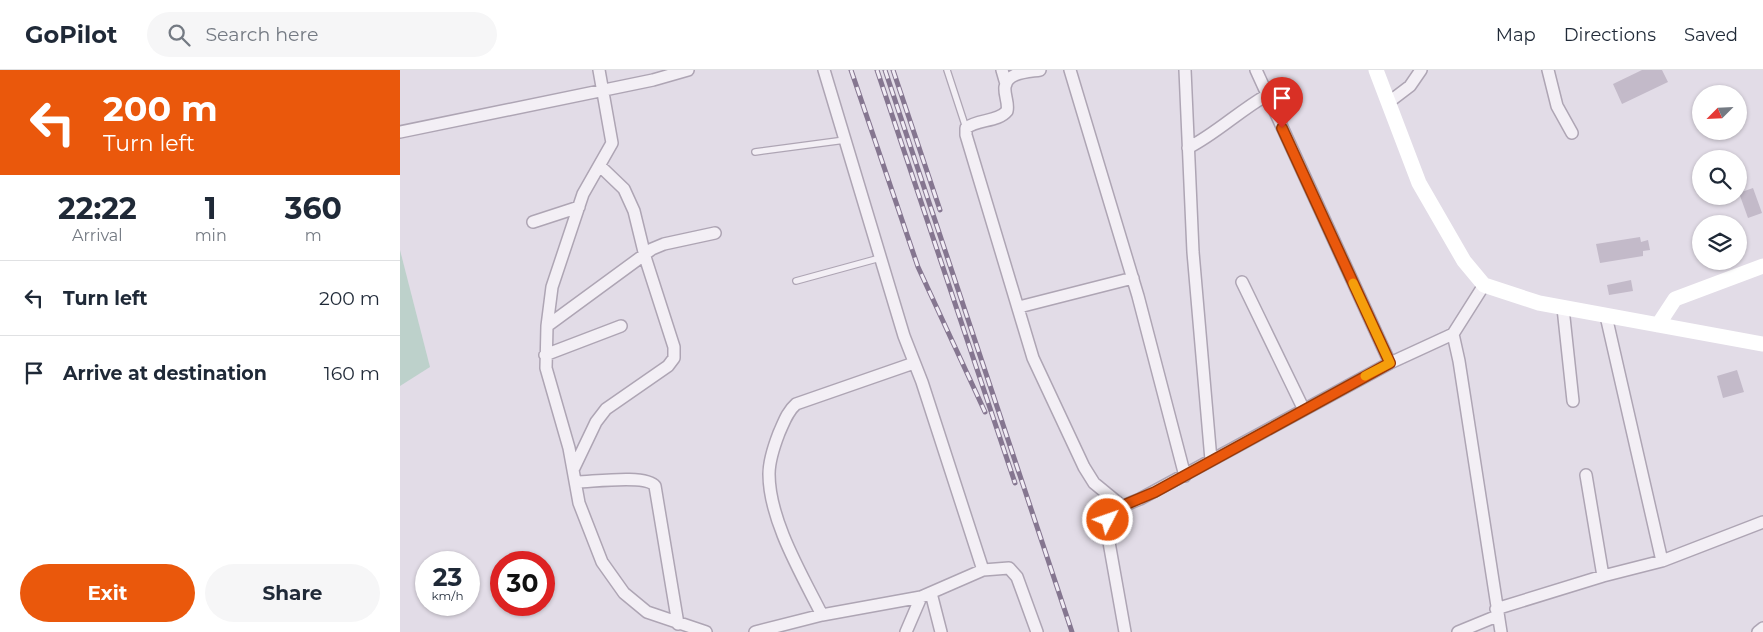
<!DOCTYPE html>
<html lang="en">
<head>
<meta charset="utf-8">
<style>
	:root { --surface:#fff; --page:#f6f6f7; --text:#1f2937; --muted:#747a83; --line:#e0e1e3; --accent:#ea580c }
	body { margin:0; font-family:Montserrat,sans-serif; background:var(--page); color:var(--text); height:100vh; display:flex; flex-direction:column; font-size:19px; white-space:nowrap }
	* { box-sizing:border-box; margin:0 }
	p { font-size:16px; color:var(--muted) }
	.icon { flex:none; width:28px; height:28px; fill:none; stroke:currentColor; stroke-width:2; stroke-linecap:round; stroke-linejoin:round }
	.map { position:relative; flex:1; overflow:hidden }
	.drawer { display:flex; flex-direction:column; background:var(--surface); width:400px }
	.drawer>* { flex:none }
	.banner { background:#ea580c; color:#fff; overflow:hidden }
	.needle { width:32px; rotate:246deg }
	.fabs { position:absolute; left:1292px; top:15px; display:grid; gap:10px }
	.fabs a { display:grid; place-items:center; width:55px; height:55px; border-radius:50%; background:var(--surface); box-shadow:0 1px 4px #0004; font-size:25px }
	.speed { position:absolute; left:15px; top:481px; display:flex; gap:10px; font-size:25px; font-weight:700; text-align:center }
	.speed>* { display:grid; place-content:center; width:65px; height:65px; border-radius:50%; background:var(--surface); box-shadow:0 1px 4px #0004; line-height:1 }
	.speed small { font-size:12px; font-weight:400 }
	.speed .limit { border:8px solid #d22; background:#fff; color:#111 }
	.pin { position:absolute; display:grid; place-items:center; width:42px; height:42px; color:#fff; margin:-51px -21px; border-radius:50% 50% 50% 0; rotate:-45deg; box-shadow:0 0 5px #0007 }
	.pin .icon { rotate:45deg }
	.me { position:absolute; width:55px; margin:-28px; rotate:49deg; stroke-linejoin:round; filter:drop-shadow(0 0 4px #0008) }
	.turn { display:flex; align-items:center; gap:18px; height:105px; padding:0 20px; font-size:22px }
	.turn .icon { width:65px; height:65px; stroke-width:2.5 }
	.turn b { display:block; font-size:35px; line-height:42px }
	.eta { display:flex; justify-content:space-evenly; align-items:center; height:85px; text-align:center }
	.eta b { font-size:30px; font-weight:700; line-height:35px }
	.action { display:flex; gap:10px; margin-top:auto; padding:10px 20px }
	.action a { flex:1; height:58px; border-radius:30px; background:var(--accent); color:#fff; font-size:20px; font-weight:700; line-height:58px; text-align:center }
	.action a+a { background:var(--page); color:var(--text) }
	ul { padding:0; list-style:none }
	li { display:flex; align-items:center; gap:15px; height:75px; padding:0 20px; border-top:1px solid var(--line) }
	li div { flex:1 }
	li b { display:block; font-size:19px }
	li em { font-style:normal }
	header { display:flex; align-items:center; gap:30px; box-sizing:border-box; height:70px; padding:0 25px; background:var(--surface); border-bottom:1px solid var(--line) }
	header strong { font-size:24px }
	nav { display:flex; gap:28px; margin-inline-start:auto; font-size:18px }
	.search { width:350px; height:45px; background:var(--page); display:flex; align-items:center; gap:12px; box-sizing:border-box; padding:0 18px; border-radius:28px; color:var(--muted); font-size:19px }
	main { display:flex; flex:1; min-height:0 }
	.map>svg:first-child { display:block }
	.green { fill:#bdd1cb }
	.building { fill:#c3bac9 }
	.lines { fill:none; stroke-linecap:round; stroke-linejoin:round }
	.lane-casing { stroke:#aea5b4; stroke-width:8 }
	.street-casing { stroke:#aea5b4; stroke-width:14 }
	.lane { stroke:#f3eff5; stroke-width:5.5 }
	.street { stroke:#f3eff5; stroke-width:11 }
	.secondary { stroke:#fff; stroke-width:15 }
	.rail-casing { stroke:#857690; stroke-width:5 }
	.rail { stroke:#f0ebf4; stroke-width:3; stroke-dasharray:9; stroke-linecap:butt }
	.route-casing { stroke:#983908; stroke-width:12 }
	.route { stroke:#ea580c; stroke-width:9 }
	.slow { stroke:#f59e0b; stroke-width:9 }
</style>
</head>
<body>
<header>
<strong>GoPilot</strong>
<div class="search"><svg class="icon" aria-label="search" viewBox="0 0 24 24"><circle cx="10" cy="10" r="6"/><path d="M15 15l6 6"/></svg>Search here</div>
<nav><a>Map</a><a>Directions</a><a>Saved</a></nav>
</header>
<main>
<section class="drawer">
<div class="banner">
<div class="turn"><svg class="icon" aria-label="left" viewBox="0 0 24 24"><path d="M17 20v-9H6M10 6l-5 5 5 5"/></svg><div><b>200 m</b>Turn left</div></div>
</div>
<div class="eta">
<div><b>22:22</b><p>Arrival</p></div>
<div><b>1</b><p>min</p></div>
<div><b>360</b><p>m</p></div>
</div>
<ul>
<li><svg class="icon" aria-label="left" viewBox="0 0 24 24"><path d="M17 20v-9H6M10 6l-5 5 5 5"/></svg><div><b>Turn left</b></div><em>200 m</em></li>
<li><svg class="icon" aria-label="arrive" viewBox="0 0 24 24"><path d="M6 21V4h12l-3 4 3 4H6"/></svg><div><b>Arrive at destination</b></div><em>160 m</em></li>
</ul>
<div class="action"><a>Exit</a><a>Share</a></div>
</section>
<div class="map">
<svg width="1363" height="562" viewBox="0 0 1363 562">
	<rect width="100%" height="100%" fill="#e2dce7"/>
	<path class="green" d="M0 180 30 297 0 316Z"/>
	<path class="building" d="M1242 0H1262L1268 12 1222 34 1213 14Z
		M1353 118 1362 143 1348 148 1339 123Z
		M1240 167 1241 172 1248 170 1250 180 1243 181V186L1200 193 1196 174Z
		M1231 210 1233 221 1209 225 1207 215Z
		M1337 300 1344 322 1323 328 1317 306Z"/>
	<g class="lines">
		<defs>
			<path id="lane" d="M547 0 566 58
				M355 82 445 70
				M396 211 480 188"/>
			<path id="street" d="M199 0 212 73 183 124 152 217 147 256 146 298 169 378 179 433 202 492 224 523 247 542 306 562
				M424 0 504 266 522 312 583 500
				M602 0 606 14
				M640 0C628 2 607 2 605 17 604 25 609 33 607 41 598 52 578 49 566 58V65L633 288 684 397 694 413 722 436
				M670 0 738 226 785 406
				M785 0 793 182 811 390
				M856 0 990 293
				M1148 0 1157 36 1172 63
				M989 32 1010 16 1021 0
				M0 62 253 10 288 0
				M788 78C817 63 839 41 867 25
				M133 152 179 137
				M842 212 904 340
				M619 237 733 208
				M1163 238 1173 331
				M1206 246 1262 491
				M147 256 252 179 264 174 315 163
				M1053 264 1059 291 1101 562
				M145 285 221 256
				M174 398 196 352 206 339 268 296 274 288V277L246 190 234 141 224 119 200 96
				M1186 405 1203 506
				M177 412C192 412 246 404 255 416L278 554
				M531 523 541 562
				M1096 539 1203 506 1262 491 1363 452
				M422 545C402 505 369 450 369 404 369 390 374 376 379 363 384 352 387 342 396 334L514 293
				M355 562 422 545 521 527 583 500 609 498 617 507 637 562
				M506 562 521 527
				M725 562 707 461C708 441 724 435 740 429L990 293 1053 264 1084 215
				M1058 562 1097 546
				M1358 562 1363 558"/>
		</defs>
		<use href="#lane" class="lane-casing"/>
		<use href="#street" class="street-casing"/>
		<use href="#lane" class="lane"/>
		<use href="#street" class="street"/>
		<path class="secondary" d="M976 0 1019 113 1064 191 1084 215 1139 233 1363 274
			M1258 255 1275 229 1363 196"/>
		<defs>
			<path id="rail" d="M451 0 518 197 585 342
				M477 0 615 413
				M485 0 672 562
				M493 0 540 140"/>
		</defs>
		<use href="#rail" class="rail-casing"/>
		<use href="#rail" class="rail"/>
	</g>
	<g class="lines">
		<defs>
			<path id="route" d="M708 450 722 436 755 422 990 293 882 58"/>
		</defs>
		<use href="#route" class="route-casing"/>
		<use href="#route" class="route"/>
		<path class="slow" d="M953 213 990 293 965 306"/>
	</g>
</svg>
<div class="fabs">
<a><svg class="needle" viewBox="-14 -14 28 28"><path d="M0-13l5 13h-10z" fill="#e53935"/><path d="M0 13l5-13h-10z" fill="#747a83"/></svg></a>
<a><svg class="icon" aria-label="search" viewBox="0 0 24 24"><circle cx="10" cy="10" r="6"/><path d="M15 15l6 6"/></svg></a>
<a><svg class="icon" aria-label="layers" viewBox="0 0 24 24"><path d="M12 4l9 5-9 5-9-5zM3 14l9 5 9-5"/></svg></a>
</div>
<div class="speed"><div>23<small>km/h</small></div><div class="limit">30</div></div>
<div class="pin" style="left:882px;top:58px;background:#d93025"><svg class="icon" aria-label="arrive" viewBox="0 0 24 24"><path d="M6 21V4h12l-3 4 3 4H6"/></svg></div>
<svg class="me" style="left:708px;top:450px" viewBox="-20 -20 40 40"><circle r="17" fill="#ea580c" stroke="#fff" stroke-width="3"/><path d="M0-11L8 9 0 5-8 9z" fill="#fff"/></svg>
</div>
</main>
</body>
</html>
